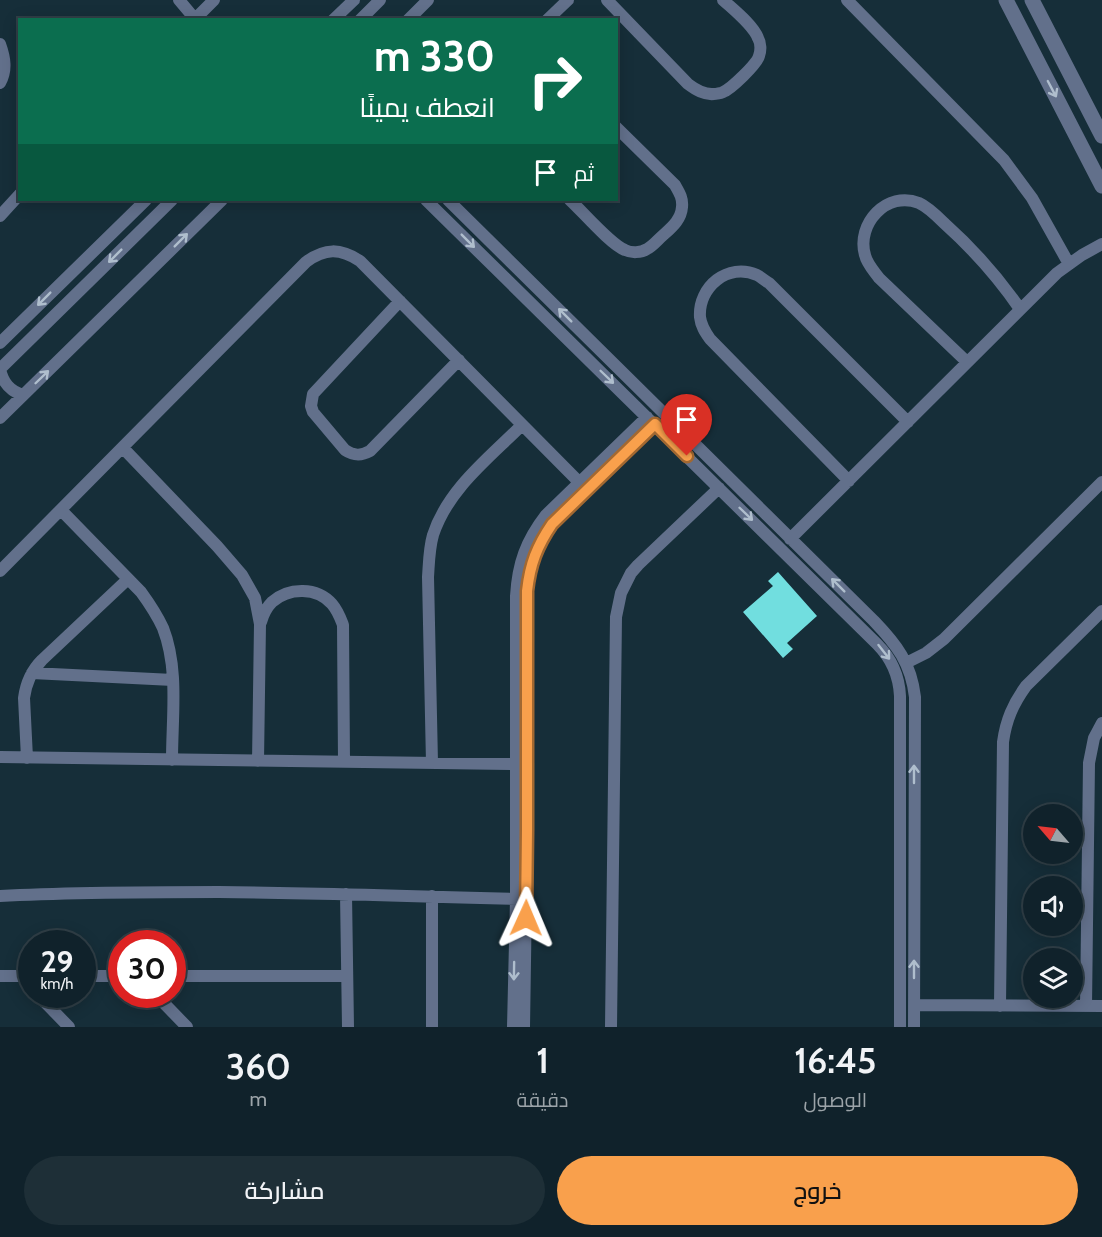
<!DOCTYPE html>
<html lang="ar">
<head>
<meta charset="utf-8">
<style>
	:root { --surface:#10222b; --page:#1e2f37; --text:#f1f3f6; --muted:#9ca4a9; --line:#303f47; --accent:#f9a04c }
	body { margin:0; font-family:Cabin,Cairo,sans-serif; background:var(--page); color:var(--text); direction:rtl; height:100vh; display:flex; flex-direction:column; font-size:22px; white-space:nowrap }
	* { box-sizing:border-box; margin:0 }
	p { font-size:20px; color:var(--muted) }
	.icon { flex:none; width:33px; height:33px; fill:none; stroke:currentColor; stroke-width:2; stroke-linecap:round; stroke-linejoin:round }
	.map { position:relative; height:1027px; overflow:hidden; direction:ltr }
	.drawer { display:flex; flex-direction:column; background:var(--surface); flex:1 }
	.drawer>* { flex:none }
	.banner { position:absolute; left:18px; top:18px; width:600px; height:183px; border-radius:0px; box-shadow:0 3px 15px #0003,0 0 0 2px var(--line); direction:rtl; background:#0b6e4f; color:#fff; overflow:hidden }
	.needle { width:39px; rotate:298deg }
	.buttons { position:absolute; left:1023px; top:804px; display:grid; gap:12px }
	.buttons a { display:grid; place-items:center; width:60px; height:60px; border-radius:50%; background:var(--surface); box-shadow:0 3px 15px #0003,0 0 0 2px var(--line); font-size:30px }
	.speed { position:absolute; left:18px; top:930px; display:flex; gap:12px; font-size:30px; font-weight:700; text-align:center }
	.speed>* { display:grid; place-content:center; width:78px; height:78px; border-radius:50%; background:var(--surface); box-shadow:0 3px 15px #0003,0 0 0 2px var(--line); line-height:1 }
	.speed small { font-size:15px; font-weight:400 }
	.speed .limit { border:9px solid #d22; background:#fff; color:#111 }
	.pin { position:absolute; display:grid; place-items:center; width:51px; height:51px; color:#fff; margin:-62px -26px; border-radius:50% 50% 50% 0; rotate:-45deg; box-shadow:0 0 6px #0007 }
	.pin .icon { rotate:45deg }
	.me { position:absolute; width:66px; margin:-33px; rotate:1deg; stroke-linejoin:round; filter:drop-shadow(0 0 4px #0008) }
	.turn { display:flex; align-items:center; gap:21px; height:126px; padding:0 24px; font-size:27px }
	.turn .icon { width:78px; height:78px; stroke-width:2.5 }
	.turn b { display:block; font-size:42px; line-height:51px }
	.then { display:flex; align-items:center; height:57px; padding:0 24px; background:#0003; gap:12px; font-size:22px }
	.eta { display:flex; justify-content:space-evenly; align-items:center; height:102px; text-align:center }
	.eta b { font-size:36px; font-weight:600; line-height:42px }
	.cta { display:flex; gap:12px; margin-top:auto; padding:12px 24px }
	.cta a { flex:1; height:69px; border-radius:36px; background:var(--accent); color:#111; font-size:24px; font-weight:600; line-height:69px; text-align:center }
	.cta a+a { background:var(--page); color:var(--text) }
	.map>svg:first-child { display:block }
	.building { fill:#71dedf }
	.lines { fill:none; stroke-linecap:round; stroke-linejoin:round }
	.minor { stroke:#62708b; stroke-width:12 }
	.tertiary { stroke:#62708b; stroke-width:15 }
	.oneway { stroke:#afbecd }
	.route-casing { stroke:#a26831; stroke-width:15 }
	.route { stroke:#f9a04c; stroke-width:10 }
</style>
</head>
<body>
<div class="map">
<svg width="1102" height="1027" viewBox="0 0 1102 1027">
	<rect width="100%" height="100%" fill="#162e39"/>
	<path class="building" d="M778 572 817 616 787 643 793 649 783 658 743 612 773 586 768 581Z"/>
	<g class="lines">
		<path class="minor" d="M179 0 195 19
			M607 0 688 84C696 90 704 95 714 94 715 94 722 93 723 92 731 89 757 64 759 56 761 51 761 43 758 38 753 25 734 10 723 0
			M847 0 1004 160 1032 198 1069 264
			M194 20 214 0
			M333 20 354 0
			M360 20 380 0
			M408 20 428 0
			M547 20 568 0
			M0 44C5 58 7 70 0 83
			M426 200 877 644C892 659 899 675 900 696V1027
			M448 200 874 621C897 645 911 663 915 697L914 1027
			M570 200C582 211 611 245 625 250 631 253 641 253 647 249 651 247 655 243 658 240 668 230 681 222 682 207 683 198 679 192 675 185L616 127
			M0 216 20 194
			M400 301 313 394 311 406 313 412 345 450C354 456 361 456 370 451L459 360
			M0 343 146 200
			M967 362 879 278C874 271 867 264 865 255 856 224 887 190 919 203 928 207 937 216 944 223 973 249 998 277 1020 309
			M0 369 172 200
			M0 369C3 383 10 391 23 395
			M0 418 222 200
			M123 448 217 546 242 575 255 598 260 624 258 761
			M849 481 710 339C705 332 701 326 700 317 698 287 728 262 757 275 761 277 765 281 769 283L908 422
			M61 510 141 592C149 603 157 615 163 628 179 669 172 716 172 760
			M790 539 1057 273 1082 255 1102 244
			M0 571 306 262C325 248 340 248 360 261L579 482
			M261 622C263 615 266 608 272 602 289 587 317 587 332 604 338 611 340 617 343 625L344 762
			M906 663 926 653 944 639 1102 482
			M32 673 173 680
			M0 757 516 764
			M27 758 24 698C26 683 31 671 42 660L128 579
			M432 763 428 577C429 563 429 549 433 535 448 489 489 458 522 425
			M346 894 348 1027
			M0 896C73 892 146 892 219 892 318 893 417 896 516 899
			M432 896V1027
			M0 976H32
			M82 976H122
			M172 976H347
			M37 994 69 1027
			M155 994 187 1027
			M914 1005 1102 1006
			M1000 1006 1003 742C1006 720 1013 704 1026 686L1102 611
			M1086 1006 1089 763 1094 738 1102 723
			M513 1027 516 899V596C518 563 526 541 546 515L647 417
			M524 1027 527 830V591C529 565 537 545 552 523L655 424
			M611 1027 616 617 621 593 631 573 638 565 719 488"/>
		<path class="tertiary" d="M1006 0 1102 186
			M1032 0 1102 136"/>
	</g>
	<defs><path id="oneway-shaft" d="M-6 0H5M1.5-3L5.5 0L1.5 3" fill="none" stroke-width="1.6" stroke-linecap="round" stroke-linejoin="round" transform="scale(1.5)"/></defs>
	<g class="oneway">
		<use href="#oneway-shaft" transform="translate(1052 89) rotate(62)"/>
		<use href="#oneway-shaft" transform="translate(181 240) rotate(-45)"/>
		<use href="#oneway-shaft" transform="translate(468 241) rotate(45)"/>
		<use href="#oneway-shaft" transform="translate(115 256) rotate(135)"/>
		<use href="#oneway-shaft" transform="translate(44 299) rotate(135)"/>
		<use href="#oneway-shaft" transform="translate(565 315) rotate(-135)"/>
		<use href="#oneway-shaft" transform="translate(42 377) rotate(-44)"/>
		<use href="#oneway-shaft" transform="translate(607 377) rotate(44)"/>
		<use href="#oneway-shaft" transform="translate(746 514) rotate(44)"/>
		<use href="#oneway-shaft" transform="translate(838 585) rotate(-135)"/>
		<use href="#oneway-shaft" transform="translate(884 652) rotate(52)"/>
		<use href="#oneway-shaft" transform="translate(914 774) rotate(-90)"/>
		<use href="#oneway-shaft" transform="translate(914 969) rotate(-90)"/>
		<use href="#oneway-shaft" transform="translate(514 971) rotate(91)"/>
	</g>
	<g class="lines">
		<defs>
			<path id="route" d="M526 918 527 830V591C530 564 537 546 552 524L655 424 687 456"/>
		</defs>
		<use href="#route" class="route-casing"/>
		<use href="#route" class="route"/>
	</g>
</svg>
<div class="buttons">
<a><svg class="needle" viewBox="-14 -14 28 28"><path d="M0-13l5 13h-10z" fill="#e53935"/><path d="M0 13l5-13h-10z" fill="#9ca4a9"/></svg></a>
<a><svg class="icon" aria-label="sound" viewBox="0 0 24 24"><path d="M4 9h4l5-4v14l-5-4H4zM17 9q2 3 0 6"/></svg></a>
<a><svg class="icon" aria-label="layers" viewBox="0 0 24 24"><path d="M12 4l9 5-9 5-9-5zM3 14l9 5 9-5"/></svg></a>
</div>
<div class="speed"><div>29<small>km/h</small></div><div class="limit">30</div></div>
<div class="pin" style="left:687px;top:456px;background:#d93025"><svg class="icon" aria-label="arrive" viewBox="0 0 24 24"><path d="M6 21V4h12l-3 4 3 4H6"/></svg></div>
<svg class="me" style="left:526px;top:918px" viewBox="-20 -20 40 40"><path d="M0-17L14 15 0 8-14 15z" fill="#f9a04c" stroke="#fff" stroke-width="4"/></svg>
<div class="banner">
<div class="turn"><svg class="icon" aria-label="right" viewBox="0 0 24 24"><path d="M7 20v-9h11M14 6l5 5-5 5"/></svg><div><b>330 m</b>انعطف يمينًا</div></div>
<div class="then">ثم<svg class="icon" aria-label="arrive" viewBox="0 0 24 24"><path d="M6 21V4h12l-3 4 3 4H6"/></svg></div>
</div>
</div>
<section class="drawer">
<div class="eta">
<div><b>16:45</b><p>الوصول</p></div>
<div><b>1</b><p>دقيقة</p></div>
<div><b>360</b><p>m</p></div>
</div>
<div class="cta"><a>خروج</a><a>مشاركة</a></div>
</section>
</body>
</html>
